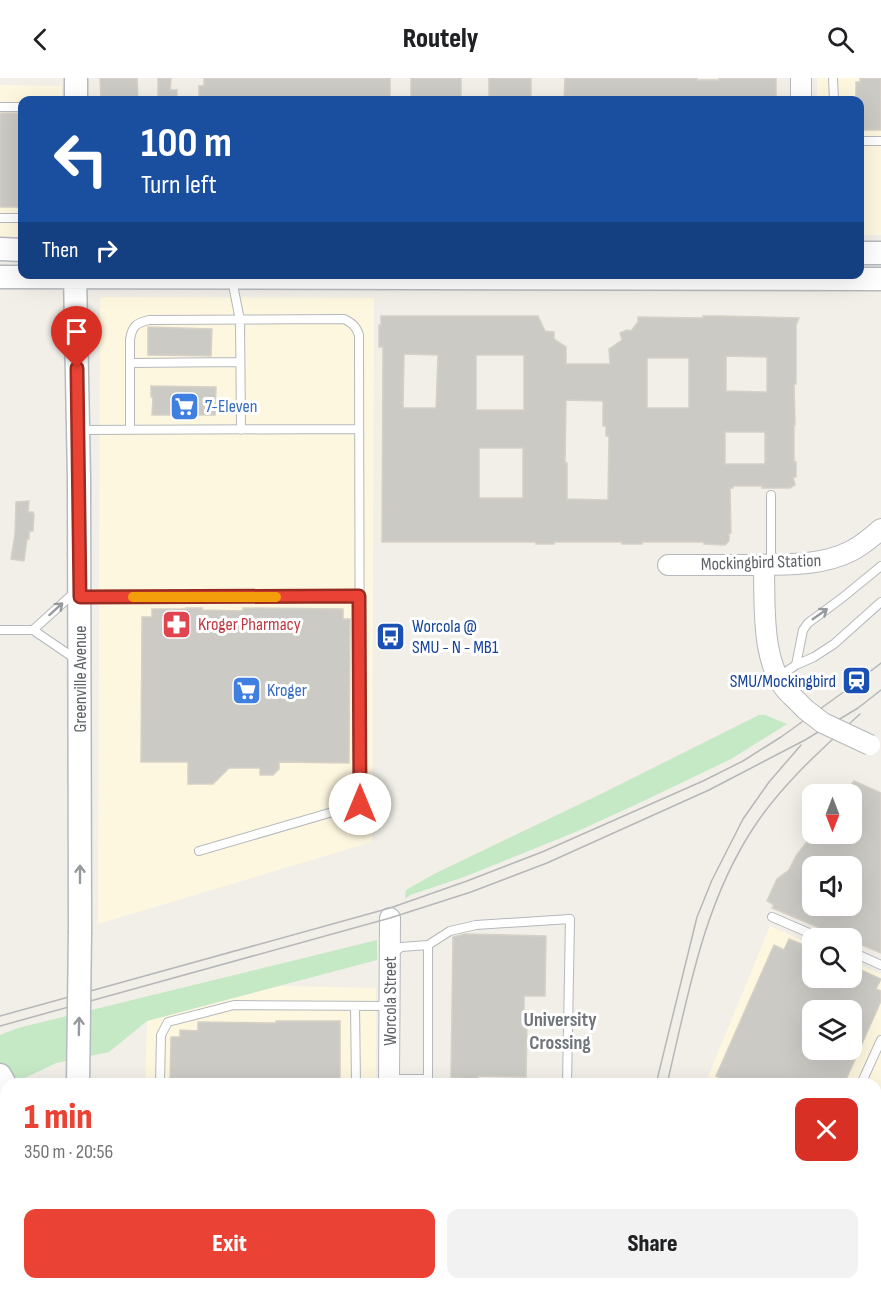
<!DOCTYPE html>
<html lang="en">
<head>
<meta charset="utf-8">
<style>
	:root { --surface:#fff; --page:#f2f2f2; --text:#202124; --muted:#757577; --accent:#ea4335 }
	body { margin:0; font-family:"Sofia Sans Condensed",sans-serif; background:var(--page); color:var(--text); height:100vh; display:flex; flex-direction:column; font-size:22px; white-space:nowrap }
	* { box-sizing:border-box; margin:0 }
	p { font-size:20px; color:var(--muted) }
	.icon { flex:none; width:33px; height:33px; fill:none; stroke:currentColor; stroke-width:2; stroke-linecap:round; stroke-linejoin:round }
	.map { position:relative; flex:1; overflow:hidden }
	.panel { position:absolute; left:0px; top:1000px; width:882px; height:212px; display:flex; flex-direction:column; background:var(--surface); border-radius:18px 18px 0 0; box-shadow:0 6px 24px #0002 }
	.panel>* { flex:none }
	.banner { position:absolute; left:18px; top:18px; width:846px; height:183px; border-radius:12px; box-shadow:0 6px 24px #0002; background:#1a4fa0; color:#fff; overflow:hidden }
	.needle { width:39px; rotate:180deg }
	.tools { position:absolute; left:802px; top:706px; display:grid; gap:12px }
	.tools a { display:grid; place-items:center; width:60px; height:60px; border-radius:12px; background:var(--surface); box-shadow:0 6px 24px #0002; font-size:30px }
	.pin { position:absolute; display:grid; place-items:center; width:51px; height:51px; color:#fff; margin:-62px -26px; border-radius:50% 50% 50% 0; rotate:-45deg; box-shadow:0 0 6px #0007 }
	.pin .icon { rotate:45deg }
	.me { position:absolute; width:66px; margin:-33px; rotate:0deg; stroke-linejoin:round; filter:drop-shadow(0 0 4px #0008) }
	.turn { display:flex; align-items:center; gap:21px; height:126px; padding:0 24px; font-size:27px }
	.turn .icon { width:78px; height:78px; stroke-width:2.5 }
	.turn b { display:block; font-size:42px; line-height:51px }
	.then { display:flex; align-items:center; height:57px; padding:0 24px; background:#0003; gap:12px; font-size:22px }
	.round { display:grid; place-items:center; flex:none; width:63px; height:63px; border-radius:12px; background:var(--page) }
	.head { display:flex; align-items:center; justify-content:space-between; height:102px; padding:0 24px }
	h1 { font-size:36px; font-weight:800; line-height:45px; color:var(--accent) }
	.primary-button { display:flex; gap:12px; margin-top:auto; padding:12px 24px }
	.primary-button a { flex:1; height:69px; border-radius:12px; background:var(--accent); color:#fff; font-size:24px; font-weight:800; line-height:69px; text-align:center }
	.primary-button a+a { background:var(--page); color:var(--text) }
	header { display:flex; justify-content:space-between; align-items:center; height:78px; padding:0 24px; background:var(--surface); font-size:27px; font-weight:800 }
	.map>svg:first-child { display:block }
	.commercial { fill:#fef7e0; fill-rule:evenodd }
	.green { fill:#c5e8c5 }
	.water { fill:#aadaff }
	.building { fill:#cccac5; stroke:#d6d1c6; stroke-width:1.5; fill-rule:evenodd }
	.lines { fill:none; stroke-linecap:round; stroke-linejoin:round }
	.service-casing { stroke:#b5b8bc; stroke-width:10 }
	.tertiary-casing { stroke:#b5b8bc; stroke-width:22 }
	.secondary-casing { stroke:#b6babf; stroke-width:25 }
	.service { stroke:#fff; stroke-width:8 }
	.tertiary { stroke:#fff; stroke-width:20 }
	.secondary { stroke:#fff; stroke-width:22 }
	.tram { stroke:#b6b7b8; stroke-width:1.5 }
	.tertiary-bridge-casing { stroke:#b5b8bc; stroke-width:22; stroke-linecap:butt }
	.secondary-bridge-casing { stroke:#b6babf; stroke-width:25; stroke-linecap:butt }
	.tertiary-bridge { stroke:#fff; stroke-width:20 }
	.secondary-bridge { stroke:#fff; stroke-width:22 }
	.oneway { stroke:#979a9d }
	.route-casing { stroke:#982c22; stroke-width:15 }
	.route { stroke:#ea4335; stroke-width:10 }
	.slow { stroke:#f59e0b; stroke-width:10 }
	.labels { text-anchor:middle; stroke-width:6; stroke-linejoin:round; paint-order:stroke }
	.shop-label { font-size:18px; fill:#366cbe; stroke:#fff; text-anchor:start }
	.street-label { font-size:18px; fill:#5f6368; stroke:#fff }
	.health-label { font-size:18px; fill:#be3a42; stroke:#fff; text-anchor:start }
	.transit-label { font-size:18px; fill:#164399; stroke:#fff; text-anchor:start }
	.neighbourhood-label { font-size:20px; font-weight:bold; fill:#70757a; stroke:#fff }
</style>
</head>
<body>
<header><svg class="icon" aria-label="back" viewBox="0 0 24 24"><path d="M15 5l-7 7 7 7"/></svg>Routely<svg class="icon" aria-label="search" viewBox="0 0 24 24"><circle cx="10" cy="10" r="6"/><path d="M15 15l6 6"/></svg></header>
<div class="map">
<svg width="881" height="1211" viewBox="0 0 881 1211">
	<rect width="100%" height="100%" fill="#f1efe8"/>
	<path class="commercial" d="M817 0H881V157H860V22H817Z
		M0 7 62 8V22H22V162H0Z
		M100 219 374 220 372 764 98 846Z
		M770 848 813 867V900H852V883L881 896V1211H631L633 1206H876V1006H705ZM813 933H852V972H813Z
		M280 908 376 910V1006H145L147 943Z
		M404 1206H585L584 1211H404Z"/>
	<path class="green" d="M759 637H765L787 646 731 681 635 727 578 753 516 778 464 799 410 817 405 821 406 812 434 796 607 713Z
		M377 862V882L147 943 109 974 56 985 25 1000 0 1004V957L18 950Z"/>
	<path class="water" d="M674 1206H766L764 1211H686Z"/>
	<path class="building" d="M100 0H137L138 22H101Z
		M158 0H171L170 12H177V22H158Z
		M204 0H390V22H359V19L307 20V22H199V8H204Z
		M411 0H461V22L411 20Z
		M489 0H531V22H489Z
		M565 0H697V2H719V0H776V22H564Z
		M860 0H881V52H860V22H856V4H860Z
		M0 35H22V129H0Z
		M381 238H538L545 253 554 254V261L566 269V286H610L609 271 622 262 620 255 627 252 631 253 638 244V239L703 240V238H721L799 240 796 247V306H794L795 347H794V384H796V399H793L795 407 790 410H762V408H733V410H730L731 455 729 456V463L725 467 704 466V464H642V466H622V464H554V466H536V464H382L383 269H379V247H381ZM404 276 438 277 436 330H403ZM476 277H524V332H476ZM726 278 767 279V314L726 313ZM647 280H689V330H647ZM566 322 603 323V348H606V358H609L608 422 567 421V385H565ZM725 354H765V386H725ZM479 370H523V420H479Z
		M148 249 212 251 211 278 148 277Z
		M151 308 216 309 215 337H152L153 319H151Z
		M29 423 28 434H33L34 437 33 453H29V461H27L24 483 11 481 15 456 16 424Z
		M186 530H202V532L243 533V530L343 531V541H350L349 685 279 684V691L273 697H260V690H229L213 706H188V684H141L142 539H152V531H186Z
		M854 703 881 715V875L852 863V861H846L772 830 774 827 767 823 777 801 789 792 796 778 813 756H852V717H843ZM813 789H852V828H813Z
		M465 856 546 858 545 918H524V947H527L526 999 478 998V1006H460V1000L451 999 453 859Z
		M789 861 813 871V900H852V888L881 901 876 911 881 913V923L844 1006H721L723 1001 716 998 774 867 784 872ZM813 933H852V972H813Z
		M276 943H340V1006H275V1003L170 1002 171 959H180V952L198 953V944L276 945Z"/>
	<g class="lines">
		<defs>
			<path id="service" d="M833 0 834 22
				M0 29H22
				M860 63H881
				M0 140H22
				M234 200V212L240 242 241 352
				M130 285 240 284
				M79 352 359 351
				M130 352V262C132 248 136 245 149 242L344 241C352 245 356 248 359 257L360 726 199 773
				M771 486V417
				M81 519 359 518
				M0 552H33L77 582
				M33 552 75 514
				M796 587 803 552 808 545 842 520 881 488
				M778 599 796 587 814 579 834 566 881 524
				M772 839 823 861
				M428 867V1006
				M852 874 881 887
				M392 876 401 869 428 867 450 853 476 847 570 841 567 1006
				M355 928 356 1006
				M389 1001H428
				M160 1006 161 957 168 944 234 927 389 928
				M861 1006 881 962
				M876 1078 881 1080
				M852 1206 864 1211
				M423 1211V1206
				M560 1211 561 1206
				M795 1211 797 1206
				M841 1211 844 1206"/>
			<path id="tertiary" d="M801 0V22
				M668 487C694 487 721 487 747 487 781 486 820 489 851 473 863 467 872 459 881 451
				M764 487C765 525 760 591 792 618
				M389 1006 390 840
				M388 1211V1206"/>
			<path id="secondary" d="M76 0V22
				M0 171 22 172
				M860 175H881
				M75 196 79 401 80 854
				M0 199 881 201
				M0 997 6 1008
				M51 1206V1211
				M80 1206V1211"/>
		</defs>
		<use href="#service" class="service-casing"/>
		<use href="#tertiary" class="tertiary-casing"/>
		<use href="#secondary" class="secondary-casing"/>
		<use href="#service" class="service"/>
		<use href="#tertiary" class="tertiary"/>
		<use href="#secondary" class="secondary"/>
		<path class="tram" d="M0 938 390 830 467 803 542 774 703 703 743 683 781 659 845 613 881 585
			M0 948 390 840 471 814 547 785 709 712 805 662 858 630 881 612
			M656 1006 697 839 712 802 743 741 769 704 801 667
			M667 1006C688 918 703 826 754 749 782 706 822 671 860 636
			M599 1211 600 1206
			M609 1211 610 1206"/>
		<defs>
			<path id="tertiary-bridge" d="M792 618 806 632 823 645 870 667"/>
			<path id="secondary-bridge" d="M78 1006 80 854"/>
		</defs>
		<use href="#tertiary-bridge" class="tertiary-bridge-casing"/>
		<use href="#secondary-bridge" class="secondary-bridge-casing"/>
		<use href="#tertiary-bridge" class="tertiary-bridge"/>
		<use href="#secondary-bridge" class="secondary-bridge"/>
	</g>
	<defs><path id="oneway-shaft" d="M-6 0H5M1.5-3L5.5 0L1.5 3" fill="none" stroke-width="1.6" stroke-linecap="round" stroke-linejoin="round" transform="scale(1.5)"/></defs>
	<g class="oneway">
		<use href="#oneway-shaft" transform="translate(56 531) rotate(-42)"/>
		<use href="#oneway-shaft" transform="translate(820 536) rotate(-35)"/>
		<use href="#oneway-shaft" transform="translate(80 796) rotate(-90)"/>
		<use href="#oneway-shaft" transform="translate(79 948) rotate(-89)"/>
	</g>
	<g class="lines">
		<defs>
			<path id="route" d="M77 290 80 519 359 518 360 726"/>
		</defs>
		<use href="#route" class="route-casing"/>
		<use href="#route" class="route"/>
		<path class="slow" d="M133 519H276"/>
	</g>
	<defs>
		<symbol id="supermarket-square" viewBox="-11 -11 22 22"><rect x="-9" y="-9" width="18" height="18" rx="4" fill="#3f7fe0" stroke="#fff"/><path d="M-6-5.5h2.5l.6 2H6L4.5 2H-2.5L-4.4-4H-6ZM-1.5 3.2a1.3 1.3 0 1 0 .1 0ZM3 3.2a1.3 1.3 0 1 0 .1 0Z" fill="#fff"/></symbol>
		<symbol id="pharmacy-square" viewBox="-11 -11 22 22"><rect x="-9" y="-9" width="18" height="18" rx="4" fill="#e0444e" stroke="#fff"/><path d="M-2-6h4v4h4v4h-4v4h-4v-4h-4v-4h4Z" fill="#fff"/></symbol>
		<symbol id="bus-square" viewBox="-11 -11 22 22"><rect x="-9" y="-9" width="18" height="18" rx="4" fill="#1a4fb4" stroke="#fff"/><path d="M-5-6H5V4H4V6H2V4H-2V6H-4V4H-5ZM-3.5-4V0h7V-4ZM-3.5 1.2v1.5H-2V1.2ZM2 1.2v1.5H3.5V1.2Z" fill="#fff"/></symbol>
		<symbol id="station-square" viewBox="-11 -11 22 22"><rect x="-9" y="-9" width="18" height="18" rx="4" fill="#1a4fb4" stroke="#fff"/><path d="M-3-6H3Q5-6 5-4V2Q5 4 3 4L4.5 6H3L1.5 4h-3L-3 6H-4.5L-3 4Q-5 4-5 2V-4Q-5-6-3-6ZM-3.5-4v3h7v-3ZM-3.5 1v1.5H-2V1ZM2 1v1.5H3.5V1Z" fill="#fff"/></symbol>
	</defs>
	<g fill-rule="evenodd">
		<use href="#supermarket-square" x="168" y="312" width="33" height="33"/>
		<use href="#pharmacy-square" x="160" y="530" width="33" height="33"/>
		<use href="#bus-square" x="374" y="542" width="33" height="33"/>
		<use href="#station-square" x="840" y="586" width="33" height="33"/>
		<use href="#supermarket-square" x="230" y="596" width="33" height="33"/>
	</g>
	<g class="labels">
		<g class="shop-label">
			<text x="205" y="334">7-Eleven</text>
			<text x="267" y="618">Kroger</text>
		</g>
		<g class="street-label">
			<text transform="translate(761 484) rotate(-2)" y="6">Mockingbird Station</text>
			<text transform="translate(80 601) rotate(-90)" y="6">Greenville Avenue</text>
			<text transform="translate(390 923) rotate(-90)" y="6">Worcola Street</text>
		</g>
		<g class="health-label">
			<text x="198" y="552">Kroger Pharmacy</text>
		</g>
		<g class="transit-label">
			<text x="412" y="554">Worcola @<tspan x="412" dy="21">SMU - N - MB1</tspan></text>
			<text x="836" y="609" text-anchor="end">SMU/Mockingbird</text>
		</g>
		<g class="neighbourhood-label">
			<text x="560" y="948">University<tspan x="560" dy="23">Crossing</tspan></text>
		</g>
	</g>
</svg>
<div class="tools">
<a><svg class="needle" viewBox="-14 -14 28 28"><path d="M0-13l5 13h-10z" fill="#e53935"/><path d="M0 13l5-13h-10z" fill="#757577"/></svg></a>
<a><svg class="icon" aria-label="sound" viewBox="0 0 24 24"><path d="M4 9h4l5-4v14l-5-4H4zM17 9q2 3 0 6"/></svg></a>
<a><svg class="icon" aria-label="search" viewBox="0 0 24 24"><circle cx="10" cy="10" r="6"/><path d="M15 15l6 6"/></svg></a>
<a><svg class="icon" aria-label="layers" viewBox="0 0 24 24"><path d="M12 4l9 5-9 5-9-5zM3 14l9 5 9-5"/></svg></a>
</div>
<div class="pin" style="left:77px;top:290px;background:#d93025"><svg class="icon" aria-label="arrive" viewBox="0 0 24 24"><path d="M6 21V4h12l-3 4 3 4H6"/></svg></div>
<svg class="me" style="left:360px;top:726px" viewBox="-20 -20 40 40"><circle r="19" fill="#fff"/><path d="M0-13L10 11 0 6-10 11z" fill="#ea4335"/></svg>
<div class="banner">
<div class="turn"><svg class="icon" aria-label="left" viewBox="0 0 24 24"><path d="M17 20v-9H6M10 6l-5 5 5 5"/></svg><div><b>100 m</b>Turn left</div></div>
<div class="then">Then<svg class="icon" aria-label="right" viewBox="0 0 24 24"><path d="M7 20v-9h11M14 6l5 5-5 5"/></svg></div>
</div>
<section class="panel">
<div class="head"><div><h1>1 min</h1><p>350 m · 20:56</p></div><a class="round" style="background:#d93025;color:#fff"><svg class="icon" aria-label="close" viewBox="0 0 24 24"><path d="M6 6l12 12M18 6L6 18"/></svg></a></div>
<div class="primary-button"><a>Exit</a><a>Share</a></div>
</section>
</div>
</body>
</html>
